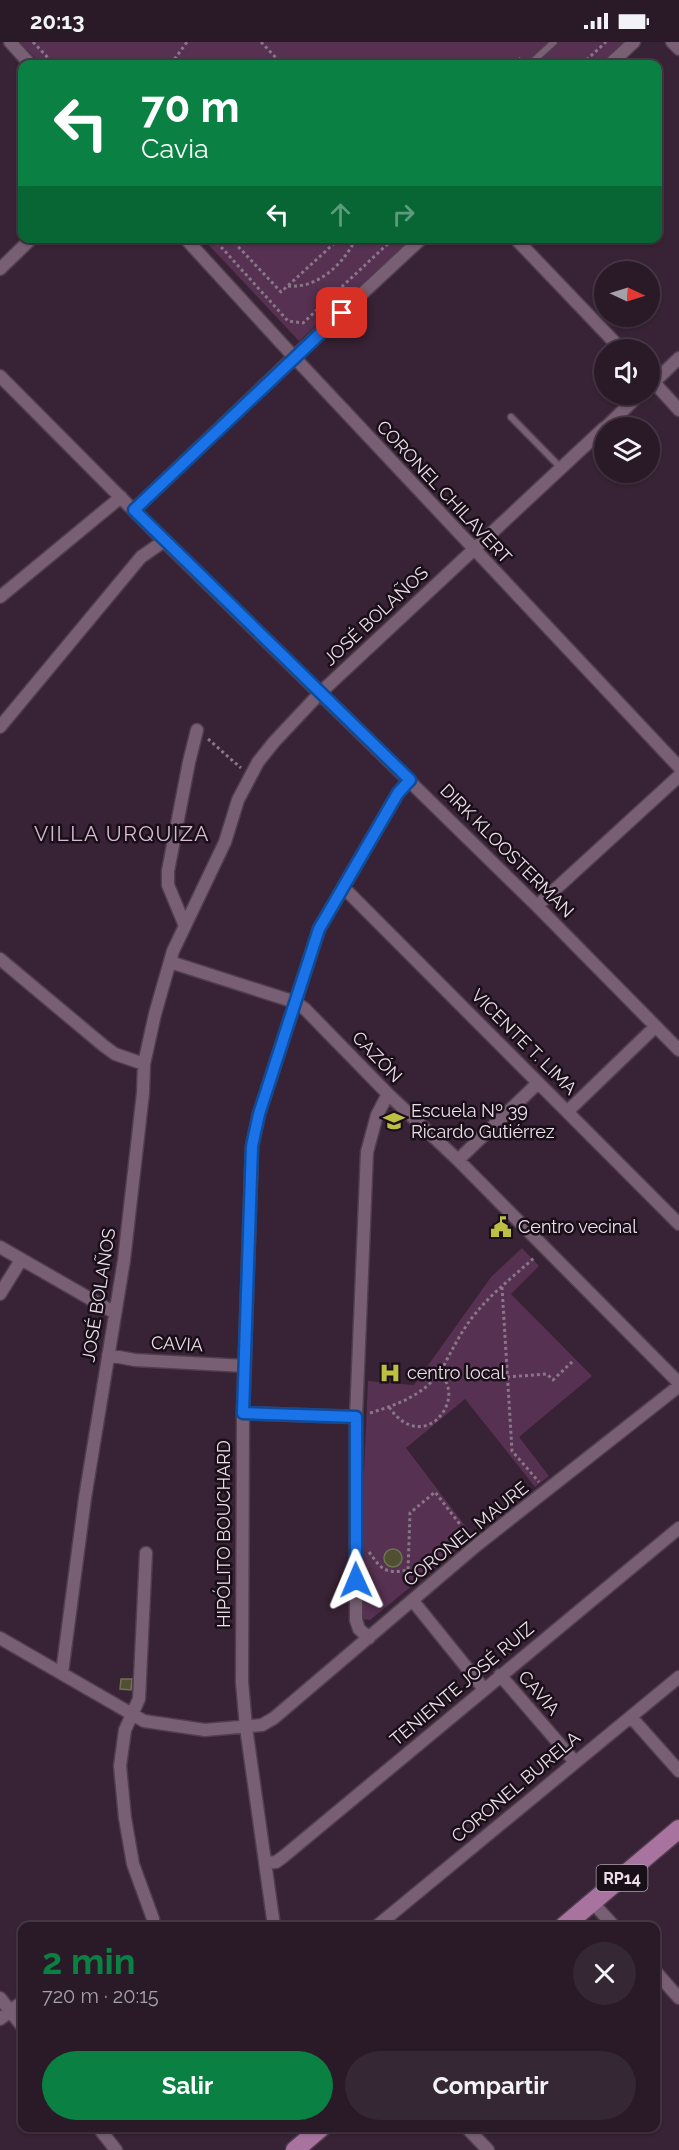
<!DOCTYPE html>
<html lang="es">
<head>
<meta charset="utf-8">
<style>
	:root { --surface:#2a1a28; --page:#362734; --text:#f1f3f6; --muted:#a5a1a8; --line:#463845; --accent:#0b8043 }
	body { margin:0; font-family:Raleway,sans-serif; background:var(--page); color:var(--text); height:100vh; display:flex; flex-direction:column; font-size:22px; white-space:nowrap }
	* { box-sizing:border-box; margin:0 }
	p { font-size:20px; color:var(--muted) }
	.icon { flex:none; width:33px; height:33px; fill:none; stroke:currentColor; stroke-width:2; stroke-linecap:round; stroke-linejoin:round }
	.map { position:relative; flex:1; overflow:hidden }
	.drawer { position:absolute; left:18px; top:1880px; width:642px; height:210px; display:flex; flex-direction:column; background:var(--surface); border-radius:12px; box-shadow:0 2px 4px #0004,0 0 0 2px var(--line) }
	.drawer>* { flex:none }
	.top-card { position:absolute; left:18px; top:18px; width:644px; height:183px; border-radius:12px; box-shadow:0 2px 4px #0004,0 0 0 2px var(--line); background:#0b8043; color:#fff; overflow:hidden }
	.needle { width:39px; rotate:94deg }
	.tools { position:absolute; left:594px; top:219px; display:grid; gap:12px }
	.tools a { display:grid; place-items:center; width:66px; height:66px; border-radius:50%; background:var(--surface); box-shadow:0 2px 4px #0004,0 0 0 2px var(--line); font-size:30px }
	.pin { position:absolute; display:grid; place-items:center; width:51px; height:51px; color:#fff; margin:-26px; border-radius:12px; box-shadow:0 3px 9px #0006 }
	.me { position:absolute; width:66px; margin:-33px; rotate:359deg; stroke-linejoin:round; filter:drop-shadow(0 0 4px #0008) }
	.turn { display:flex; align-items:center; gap:21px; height:126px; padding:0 24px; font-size:27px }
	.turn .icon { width:78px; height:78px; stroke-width:2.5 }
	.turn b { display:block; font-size:42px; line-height:51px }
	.lanes { display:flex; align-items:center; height:57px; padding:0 24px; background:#0003; justify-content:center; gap:30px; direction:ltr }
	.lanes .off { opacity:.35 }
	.round { display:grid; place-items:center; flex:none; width:63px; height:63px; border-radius:32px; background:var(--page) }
	.headline { display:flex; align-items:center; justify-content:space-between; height:102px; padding:0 24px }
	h1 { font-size:36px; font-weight:700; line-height:45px; color:var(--accent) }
	.action { display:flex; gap:12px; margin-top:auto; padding:12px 24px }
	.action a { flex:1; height:69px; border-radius:36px; background:var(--accent); color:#fff; font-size:24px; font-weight:700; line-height:69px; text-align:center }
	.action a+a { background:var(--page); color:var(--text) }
	.status { display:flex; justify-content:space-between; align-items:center; height:42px; padding:0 30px; background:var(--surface); direction:ltr }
	.status svg { height:16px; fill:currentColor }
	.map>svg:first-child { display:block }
	.green { fill:#563151 }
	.building { fill:#4f5032; stroke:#6f7152; stroke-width:1.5 }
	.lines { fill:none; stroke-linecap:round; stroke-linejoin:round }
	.lane-casing { stroke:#503d4d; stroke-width:9 }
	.street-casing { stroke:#503d4d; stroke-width:15 }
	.primary-casing { stroke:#503d4d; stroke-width:21 }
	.path { stroke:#897686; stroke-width:3; stroke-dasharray:3 3; stroke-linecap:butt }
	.lane { stroke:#785f74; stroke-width:6 }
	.street { stroke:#785f74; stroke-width:12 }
	.primary { stroke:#a973a0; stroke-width:18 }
	.route-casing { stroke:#114b97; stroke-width:15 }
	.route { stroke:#1a73e8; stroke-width:10 }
	.labels { text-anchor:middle; stroke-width:5; stroke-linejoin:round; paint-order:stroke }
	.shield { fill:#190f18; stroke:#ada0ab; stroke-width:1.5 }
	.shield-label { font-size:16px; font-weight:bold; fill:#eddeea }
	.street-label { font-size:18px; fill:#eddeea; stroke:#190f18 }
	.poi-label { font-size:18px; fill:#eddeea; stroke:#190f18; text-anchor:start }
	.quarter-label { font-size:21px; letter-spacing:1.5px; fill:#d7bad2; stroke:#190f18 }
</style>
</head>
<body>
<div class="status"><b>20:13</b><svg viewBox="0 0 49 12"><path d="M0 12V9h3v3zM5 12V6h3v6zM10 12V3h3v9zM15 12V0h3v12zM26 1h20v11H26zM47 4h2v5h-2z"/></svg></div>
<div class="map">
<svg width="679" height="2108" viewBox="0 0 679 2108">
	<rect width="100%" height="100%" fill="#382235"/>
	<path class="green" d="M20 0H624L600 22H41Z
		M203 197H411L299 299Z
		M522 1206 539 1224 511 1252 592 1334 519 1395 549 1434 535 1445 465 1357 406 1406 473 1494 370 1578 361 1577 358 1569 368 1339 414 1343 491 1235Z"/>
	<path class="building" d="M384 1516a9 9 0 1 1 18 0a9 9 0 1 1-18 0Z
		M121 1637H132L131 1648 120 1647Z"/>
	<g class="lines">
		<defs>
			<path id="lane" d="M530 22 554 0
				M511 375 561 426"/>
			<path id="street" d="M10 0 30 22
				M672 0 679 7
				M610 22 634 0
				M185 196 294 315 679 725
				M515 196 622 308
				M0 227 32 196
				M0 334 164 499 537 864 679 1008
				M650 336 679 368
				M650 344 679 316
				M605 386 640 352
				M134 468 294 315 422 196
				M0 555 121 455
				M0 685 141 515 164 499
				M343 845 679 1182
				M537 864 679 734
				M185 884 168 843V829L189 720 197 688
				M0 917 104 1004 115 1012 144 1022
				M170 920 295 960 305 967 388 1052 458 1118 679 1341
				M568 1069 655 985
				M458 1118 538 1041
				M0 1205 115 1271
				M0 1252 21 1218
				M108 1313 135 1318 245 1324
				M243 1371 356 1375
				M146 1511 139 1657 125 1688 120 1724 125 1776 133 1822 153 1877V1884
				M413 1559 484 1647
				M0 1596 144 1679 205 1688 262 1683 274 1676 477 1503 679 1344
				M369 1596 359 1587 356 1578V1375L367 1110 377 1073 388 1052
				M62 1631 85 1456 124 1218 143 1051 144 1022 155 972 173 909 225 800 238 758 258 720 274 700 320 651 604 386
				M500 1633 575 1720
				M631 1675 679 1729
				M266 1821 276 1820 283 1815 679 1486
				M592 1860 614 1884
				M274 1884 246 1685 242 1640 243 1371 252 1104 259 1072 319 887 398 751 409 738
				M377 1884 679 1635
				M656 1930 679 1956
				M0 1956 22 1984
				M0 1977 22 1960
				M98 2085 116 2108
				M466 2085 488 2108"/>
			<path id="primary" d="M564 1884 679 1787
				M295 2108 322 2085"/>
		</defs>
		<use href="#lane" class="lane-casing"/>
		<use href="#street" class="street-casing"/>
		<use href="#primary" class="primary-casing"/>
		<path class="path" d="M33 0 54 22
			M261 0 282 22
			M171 22 187 0
			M514 22 522 15
			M582 22 606 0
			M213 196 288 279 303 281 394 196
			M230 196 281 250 340 196
			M288 244C317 247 344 222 356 196
			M208 697 241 726
			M502 1245 512 1409 539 1440
			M507 1335 547 1332 553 1338 574 1318
			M389 1365C424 1416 470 1354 438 1331
			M370 1371C399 1362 427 1352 443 1325 452 1308 460 1292 471 1277 489 1253 513 1235 535 1215
			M369 1510C382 1528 385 1532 408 1528L410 1471 435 1450 469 1494"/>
		<use href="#lane" class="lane"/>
		<use href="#street" class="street"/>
		<use href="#primary" class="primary"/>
	</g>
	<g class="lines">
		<defs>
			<path id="route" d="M342 271 134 468 410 738 398 751 319 887 259 1072 252 1104 243 1371 356 1375V1538"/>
		</defs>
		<use href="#route" class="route-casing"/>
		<use href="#route" class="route"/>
	</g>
	<defs>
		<symbol id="school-bare" viewBox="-9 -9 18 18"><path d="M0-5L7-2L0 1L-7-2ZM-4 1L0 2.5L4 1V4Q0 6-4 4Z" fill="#bdbf43" stroke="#190f18" stroke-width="2.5" paint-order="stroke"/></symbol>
		<symbol id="civic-bare" viewBox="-9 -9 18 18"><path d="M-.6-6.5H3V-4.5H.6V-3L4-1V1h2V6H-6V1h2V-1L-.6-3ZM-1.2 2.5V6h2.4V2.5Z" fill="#bdbf43" stroke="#190f18" stroke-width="2.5" paint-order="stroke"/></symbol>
		<symbol id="hospital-bare" viewBox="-9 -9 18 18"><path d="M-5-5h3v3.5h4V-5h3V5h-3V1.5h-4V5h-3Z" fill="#bdbf43" stroke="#190f18" stroke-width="2.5" paint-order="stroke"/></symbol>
	</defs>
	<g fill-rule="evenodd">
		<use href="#school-bare" x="379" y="1064" width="30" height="30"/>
		<use href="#civic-bare" x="486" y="1170" width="30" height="30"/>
		<use href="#hospital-bare" x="375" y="1316" width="30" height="30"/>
	</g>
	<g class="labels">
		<rect class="shield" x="596.5" y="1823" width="51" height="26" rx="4.5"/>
		<g class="shield-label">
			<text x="622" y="1842">RP14</text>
		</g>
		<g class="street-label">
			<text transform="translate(444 450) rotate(47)" y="6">CORONEL CHILAVERT</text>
			<text transform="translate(376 574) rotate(-43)" y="6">JOSÉ BOLAÑOS</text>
			<text transform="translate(507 809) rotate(45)" y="6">DIRK KLOOSTERMAN</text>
			<text transform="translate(524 1000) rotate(45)" y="6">VICENTE T. LIMA</text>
			<text transform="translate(377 1015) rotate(46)" y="6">CAZÓN</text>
			<text transform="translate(99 1253) rotate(-81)" y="6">JOSÉ BOLAÑOS</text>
			<text transform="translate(177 1302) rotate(3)" y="6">CAVIA</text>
			<text transform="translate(224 1492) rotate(-90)" y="6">HIPÓLITO BOUCHARD</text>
			<text transform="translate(466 1492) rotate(-39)" y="6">CORONEL MAURE</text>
			<text transform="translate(462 1642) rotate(-40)" y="6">TENIENTE JOSÉ RUIZ</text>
			<text transform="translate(539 1651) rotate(49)" y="6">CAVIA</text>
			<text transform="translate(516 1745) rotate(-40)" y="6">CORONEL BURELA</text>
		</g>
		<g class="poi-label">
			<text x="411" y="1075">Escuela Nº 39<tspan x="411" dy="21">Ricardo Gutiérrez</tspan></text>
			<text x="518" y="1191">Centro vecinal</text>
			<text x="407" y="1337">centro local</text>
		</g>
		<g class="quarter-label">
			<text x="122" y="799">VILLA URQUIZA</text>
		</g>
	</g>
</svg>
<div class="tools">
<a><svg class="needle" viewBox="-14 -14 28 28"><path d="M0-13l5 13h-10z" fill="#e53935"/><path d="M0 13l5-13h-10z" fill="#a5a1a8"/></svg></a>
<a><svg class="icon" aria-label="sound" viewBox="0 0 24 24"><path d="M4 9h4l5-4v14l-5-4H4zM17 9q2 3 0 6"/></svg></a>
<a><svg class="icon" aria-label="layers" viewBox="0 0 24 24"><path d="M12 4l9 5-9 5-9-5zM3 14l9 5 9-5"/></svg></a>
</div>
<div class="pin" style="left:342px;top:271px;background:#d93025"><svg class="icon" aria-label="arrive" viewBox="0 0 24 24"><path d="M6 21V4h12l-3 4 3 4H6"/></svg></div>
<svg class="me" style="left:356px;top:1538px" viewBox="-20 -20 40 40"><path d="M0-17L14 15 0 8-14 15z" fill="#1a73e8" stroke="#fff" stroke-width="4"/></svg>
<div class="top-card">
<div class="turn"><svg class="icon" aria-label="left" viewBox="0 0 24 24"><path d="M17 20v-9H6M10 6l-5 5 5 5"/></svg><div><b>70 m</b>Cavia</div></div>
<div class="lanes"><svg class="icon" aria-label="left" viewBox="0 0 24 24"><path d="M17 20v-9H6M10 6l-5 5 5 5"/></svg><svg class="icon off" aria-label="ahead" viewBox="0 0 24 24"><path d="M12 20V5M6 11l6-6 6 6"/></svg><svg class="icon off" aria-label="right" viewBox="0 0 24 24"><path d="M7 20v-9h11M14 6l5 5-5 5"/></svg></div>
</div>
<section class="drawer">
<div class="headline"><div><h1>2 min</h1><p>720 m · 20:15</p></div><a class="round"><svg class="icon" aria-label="close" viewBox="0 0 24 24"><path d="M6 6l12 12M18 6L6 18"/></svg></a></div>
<div class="action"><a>Salir</a><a>Compartir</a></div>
</section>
</div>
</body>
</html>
